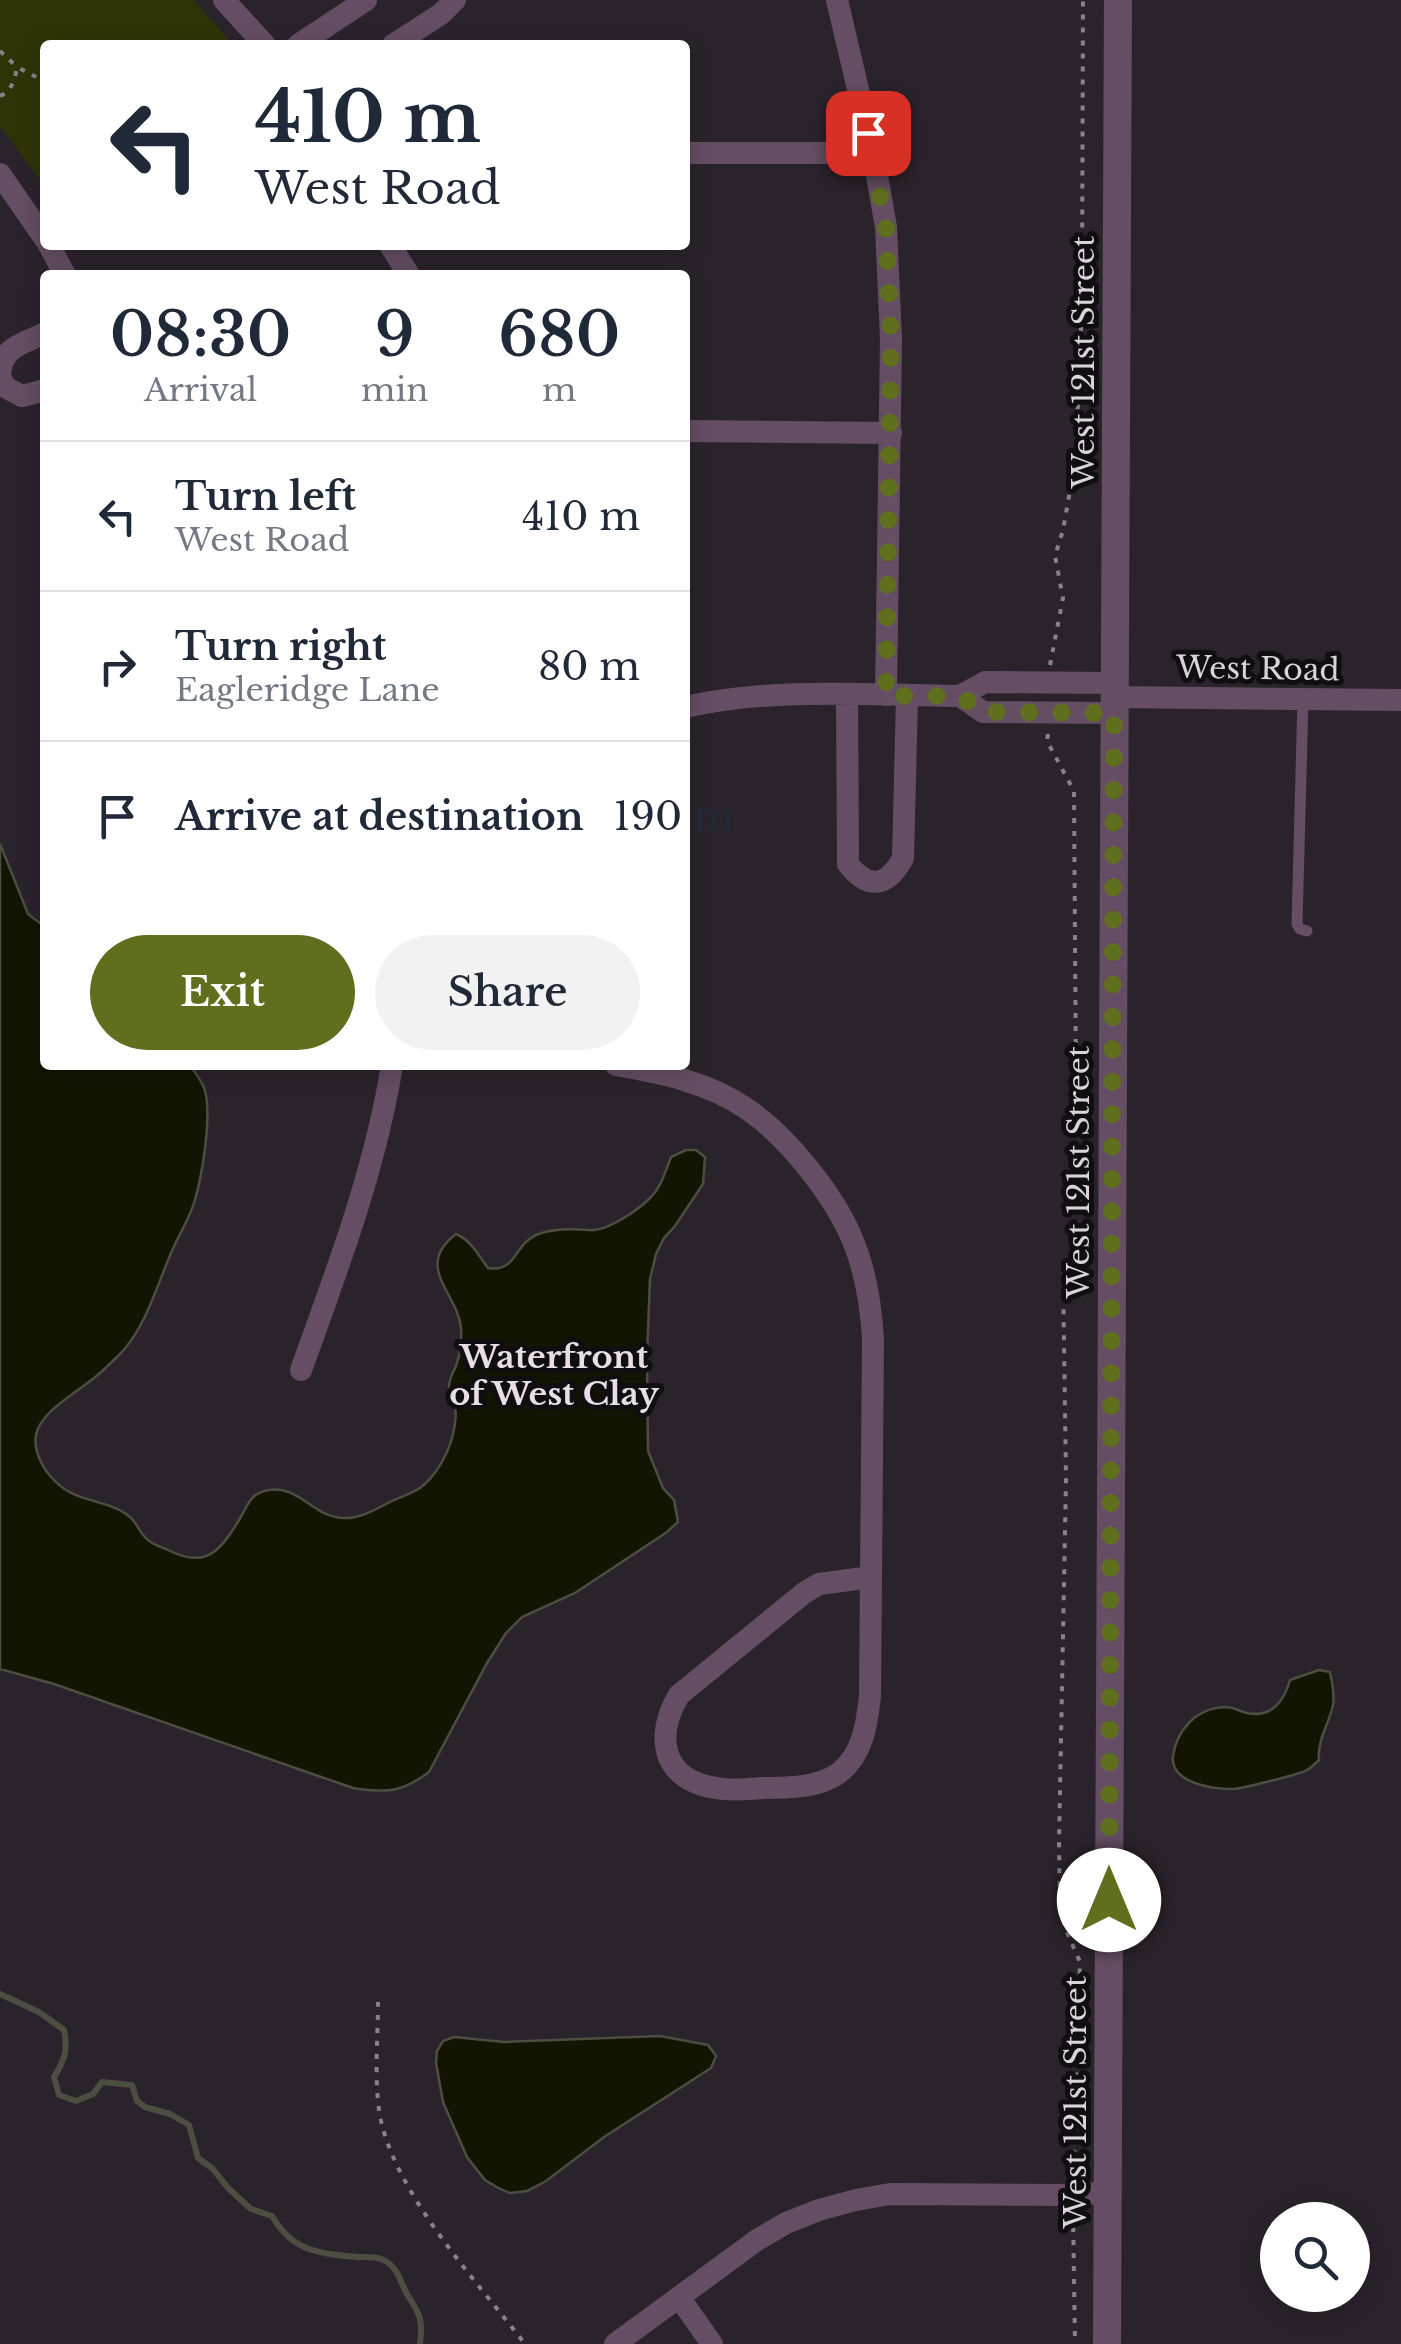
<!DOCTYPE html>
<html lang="en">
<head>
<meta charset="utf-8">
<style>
	:root { --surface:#fff; --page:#f2f2f3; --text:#1f2937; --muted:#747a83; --line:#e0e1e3; --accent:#606f1e }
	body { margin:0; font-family:"Libre Baskerville",serif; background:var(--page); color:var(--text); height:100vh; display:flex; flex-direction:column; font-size:38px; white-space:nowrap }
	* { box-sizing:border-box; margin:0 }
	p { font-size:32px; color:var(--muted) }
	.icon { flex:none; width:55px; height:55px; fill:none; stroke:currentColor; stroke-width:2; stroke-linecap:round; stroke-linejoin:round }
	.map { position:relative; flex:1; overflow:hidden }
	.side { position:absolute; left:40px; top:270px; width:650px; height:800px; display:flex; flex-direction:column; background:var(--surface); border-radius:10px; box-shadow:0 5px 25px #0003 }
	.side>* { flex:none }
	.banner { position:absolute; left:40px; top:40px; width:650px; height:210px; border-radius:10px; box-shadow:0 5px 25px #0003; background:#fff; color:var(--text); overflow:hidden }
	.controls { position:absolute; left:1260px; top:2202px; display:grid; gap:20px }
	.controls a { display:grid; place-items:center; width:110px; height:110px; border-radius:50%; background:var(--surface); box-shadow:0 5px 25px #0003; font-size:50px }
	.pin { position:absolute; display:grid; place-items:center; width:85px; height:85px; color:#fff; margin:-42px; border-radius:20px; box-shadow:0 5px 15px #0006 }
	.me { position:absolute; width:110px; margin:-55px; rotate:0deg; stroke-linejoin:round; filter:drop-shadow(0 0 8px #0008) }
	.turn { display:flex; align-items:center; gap:35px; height:210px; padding:0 50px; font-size:45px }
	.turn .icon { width:130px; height:130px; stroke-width:2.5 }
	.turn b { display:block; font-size:70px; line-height:85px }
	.eta { display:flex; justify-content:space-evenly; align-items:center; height:170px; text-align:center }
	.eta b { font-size:60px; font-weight:600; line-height:70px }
	.primary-button { display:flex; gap:20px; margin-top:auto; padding:20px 50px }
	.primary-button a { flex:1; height:115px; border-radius:60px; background:var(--accent); color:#fff; font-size:40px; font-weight:600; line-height:115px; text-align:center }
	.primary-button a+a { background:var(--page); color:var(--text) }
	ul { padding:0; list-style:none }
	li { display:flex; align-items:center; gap:30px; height:150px; padding:0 50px; border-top:2px solid var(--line) }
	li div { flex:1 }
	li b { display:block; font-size:38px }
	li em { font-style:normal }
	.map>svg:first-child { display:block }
	.green { fill:#2e3407 }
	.water { fill:#111501; stroke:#4d4e42; stroke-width:2.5 }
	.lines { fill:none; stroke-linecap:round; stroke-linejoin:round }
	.stream { stroke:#4d4e42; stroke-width:6 }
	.path { stroke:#898389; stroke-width:4; stroke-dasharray:5 8; stroke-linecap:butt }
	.service { stroke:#654e63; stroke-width:11 }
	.minor { stroke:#654e63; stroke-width:22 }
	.tertiary { stroke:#654e63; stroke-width:28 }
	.route { stroke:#606f1e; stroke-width:18; stroke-dasharray:0 32.4 }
	.labels { text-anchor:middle; stroke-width:10; stroke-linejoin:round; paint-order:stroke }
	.street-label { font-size:30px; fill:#dad4da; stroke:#110e11 }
	.neighbourhood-label { font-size:32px; font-weight:bold; fill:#e9dde8; stroke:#110e11 }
</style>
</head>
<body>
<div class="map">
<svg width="1401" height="2344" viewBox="0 0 1401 2344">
	<rect width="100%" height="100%" fill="#2b232b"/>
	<path class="green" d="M0 0H194L233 45H45V187L0 126Z"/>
	<path class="water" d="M0 844 28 914 45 927V1065H190C195 1073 203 1082 205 1091 212 1117 202 1177 194 1203 188 1222 176 1239 169 1258 155 1291 146 1325 122 1352 113 1361 104 1370 94 1378 77 1392 40 1412 36 1435 33 1452 44 1471 56 1482 76 1503 109 1499 130 1517 137 1523 140 1534 148 1540 154 1545 161 1547 168 1550 205 1569 220 1552 239 1520 248 1506 249 1493 269 1490 299 1485 313 1517 343 1518 358 1519 373 1511 386 1504 396 1498 410 1495 420 1488 435 1477 447 1456 452 1438 454 1430 457 1416 455 1408 454 1400 449 1395 449 1387 449 1378 453 1373 456 1366 460 1355 462 1339 461 1328 458 1293 413 1267 456 1234 472 1241 478 1255 488 1268 516 1273 514 1245 536 1235 553 1228 572 1229 589 1230 607 1232 638 1210 650 1198 661 1188 666 1170 671 1157L686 1150H696L705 1157 703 1184 675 1226 664 1238 656 1254 650 1279 647 1356 648 1451 663 1488 674 1500 678 1522 667 1532 575 1593 522 1617 506 1633 487 1663 429 1772C401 1793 386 1793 353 1788L54 1684 0 1669Z
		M1319 1670 1330 1672C1332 1683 1335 1694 1333 1705 1329 1724 1317 1740 1319 1760 1316 1763 1311 1768 1307 1770 1301 1774 1240 1789 1233 1789 1212 1789 1170 1783 1173 1756 1177 1729 1197 1708 1225 1707 1233 1707 1239 1711 1247 1713 1272 1718 1284 1701 1290 1680Z
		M660 2036 708 2045 716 2056 711 2068 604 2137 546 2181 527 2191 510 2193 500 2189 485 2180 467 2157 443 2102 436 2063 437 2051 443 2041 454 2037 504 2042Z"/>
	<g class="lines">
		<path class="stream" d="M0 1994 39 2012 64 2030C68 2049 65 2060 54 2077L59 2095 76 2101 93 2094 102 2082 132 2085 137 2101 145 2107 170 2114 189 2125 198 2158 213 2169 228 2188 251 2209 272 2216C293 2252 318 2253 357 2257 367 2257 379 2256 387 2262 399 2270 400 2282 407 2294 420 2315 423 2318 420 2344"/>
		<path class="path" d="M0 51 17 67
			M0 96C12 91 15 79 17 67L36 77 45 84
			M1050 665 1063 598 1055 556 1063 530 1074 468 1079 389 1082 296 1083 0
			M1048 734 1047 741 1074 791 1077 1239 1063 1273 1066 1478 1059 1844 1060 1906 1065 1928 1080 1962 1075 2114 1078 2137 1071 2162 1072 2175
			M378 2002C378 2038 373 2091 382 2125 401 2200 478 2283 525 2344
			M1073 2214 1075 2344"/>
		<path class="service" d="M1303 699 1297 924 1300 929 1307 931"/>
		<path class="minor" d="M224 0 265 45
			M837 0 873 153 886 227 891 339 886 695
			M298 45 366 0
			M393 45 441 14 455 0
			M685 153H873
			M0 174 45 239
			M49 245 65 275
			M390 245 409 275
			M0 373C3 346 23 344 45 333
			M0 376 5 387 22 396 45 390
			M685 431 891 433
			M847 695 848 864C869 891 888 886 903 858L907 696
			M960 696 983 712 1114 713
			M1115 697 1401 700
			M685 707C775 687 868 695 960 696L985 682 1115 683
			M616 1065C661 1073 708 1082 747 1109 787 1136 835 1196 853 1241 866 1272 871 1306 873 1339L870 1696C867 1724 863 1754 839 1773 818 1788 788 1788 763 1788 748 1789 731 1791 716 1788 662 1780 654 1737 679 1695L804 1593 819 1584 871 1577
			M301 1370C337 1270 375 1171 392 1065
			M679 2297 712 2344
			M615 2344 757 2240 786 2223 819 2210 856 2200 890 2194 1075 2195 1109 2192"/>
		<path class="tertiary" d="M1107 2344 1118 0"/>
	</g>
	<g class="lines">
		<path class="route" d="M868 133 886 227 891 339 886 696H960L984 712 1114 713 1109 1900"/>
	</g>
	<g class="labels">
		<g class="street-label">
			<text transform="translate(1084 362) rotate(-90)" y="10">West 121st Street</text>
			<text transform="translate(1258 669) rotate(1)" y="10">West Road</text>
			<text transform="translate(1079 1172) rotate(-90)" y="10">West 121st Street</text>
			<text transform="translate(1076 2102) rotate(-90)" y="10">West 121st Street</text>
		</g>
		<g class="neighbourhood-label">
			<text x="554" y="1368">Waterfront<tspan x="554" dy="37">of West Clay</tspan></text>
		</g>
	</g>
</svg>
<div class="controls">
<a><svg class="icon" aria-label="search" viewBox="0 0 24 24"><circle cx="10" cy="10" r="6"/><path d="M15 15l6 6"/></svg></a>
</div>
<div class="pin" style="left:868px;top:133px;background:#d93025"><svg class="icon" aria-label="arrive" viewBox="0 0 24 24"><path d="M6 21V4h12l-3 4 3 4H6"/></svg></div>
<svg class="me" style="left:1109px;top:1900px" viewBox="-20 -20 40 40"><circle r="19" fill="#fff"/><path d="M0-13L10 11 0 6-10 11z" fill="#606f1e"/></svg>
<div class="banner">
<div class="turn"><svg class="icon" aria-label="left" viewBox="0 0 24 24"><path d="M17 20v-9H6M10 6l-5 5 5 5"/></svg><div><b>410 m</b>West Road</div></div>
</div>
<section class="side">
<div class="eta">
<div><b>08:30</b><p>Arrival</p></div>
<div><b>9</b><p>min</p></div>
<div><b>680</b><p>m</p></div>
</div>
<ul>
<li><svg class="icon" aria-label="left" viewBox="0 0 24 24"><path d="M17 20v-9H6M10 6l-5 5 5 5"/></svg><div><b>Turn left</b><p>West Road</p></div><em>410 m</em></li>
<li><svg class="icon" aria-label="right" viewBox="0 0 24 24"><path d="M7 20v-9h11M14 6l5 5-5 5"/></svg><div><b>Turn right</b><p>Eagleridge Lane</p></div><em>80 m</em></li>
<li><svg class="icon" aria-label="arrive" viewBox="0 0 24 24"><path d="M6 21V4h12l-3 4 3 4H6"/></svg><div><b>Arrive at destination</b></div><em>190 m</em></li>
</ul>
<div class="primary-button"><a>Exit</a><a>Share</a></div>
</section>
</div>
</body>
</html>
